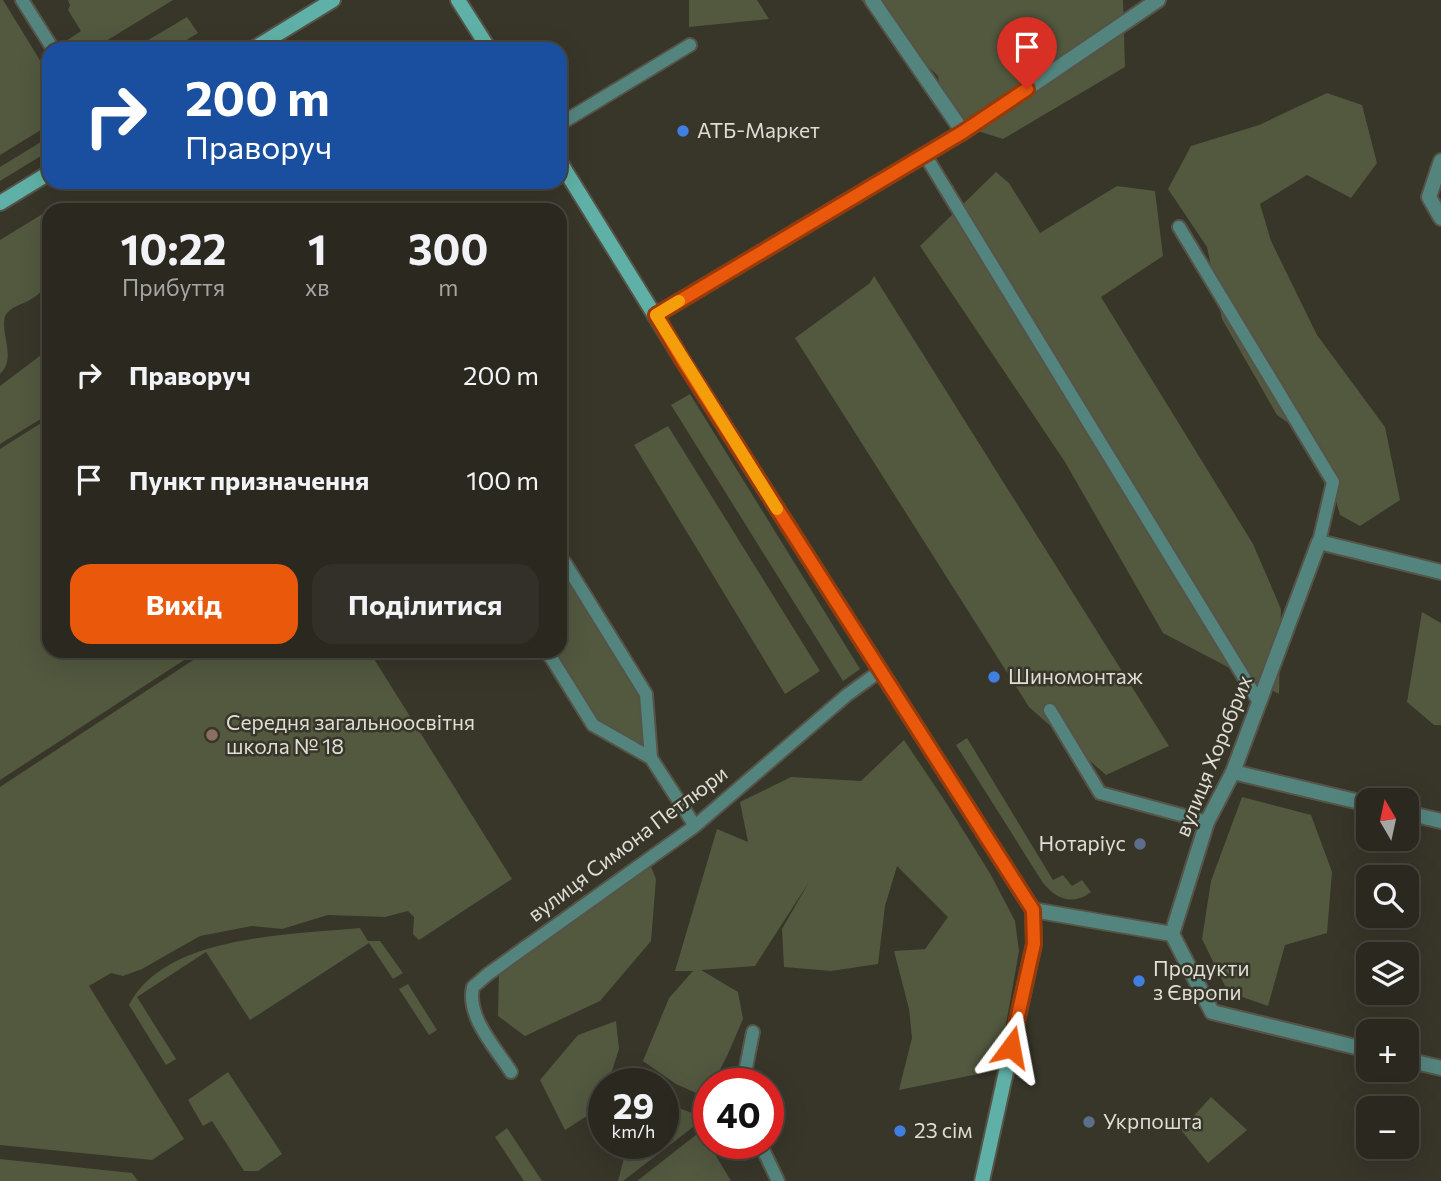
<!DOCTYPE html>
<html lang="uk">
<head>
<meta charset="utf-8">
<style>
	:root { --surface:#2a281f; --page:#323028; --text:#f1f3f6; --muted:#a5a6a4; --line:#46443d; --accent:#ea580c }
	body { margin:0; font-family:Commissioner,sans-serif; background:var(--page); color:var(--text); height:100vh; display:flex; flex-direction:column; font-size:26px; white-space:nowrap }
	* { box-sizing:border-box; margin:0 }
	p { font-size:23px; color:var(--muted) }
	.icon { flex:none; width:38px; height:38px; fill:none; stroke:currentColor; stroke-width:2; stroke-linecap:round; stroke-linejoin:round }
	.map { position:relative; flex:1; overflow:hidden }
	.drawer { position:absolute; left:42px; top:203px; width:525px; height:455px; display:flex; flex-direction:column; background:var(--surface); border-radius:21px; box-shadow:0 7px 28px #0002,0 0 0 2px var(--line) }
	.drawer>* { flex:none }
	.guide { position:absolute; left:42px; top:42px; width:525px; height:147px; border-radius:21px; box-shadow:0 7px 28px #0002,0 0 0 2px var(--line); background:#1a4fa0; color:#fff; overflow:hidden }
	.needle { width:46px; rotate:351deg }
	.fabs { position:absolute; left:1356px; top:788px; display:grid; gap:14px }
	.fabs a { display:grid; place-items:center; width:63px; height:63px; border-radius:14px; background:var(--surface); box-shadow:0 7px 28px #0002,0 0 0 2px var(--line); font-size:35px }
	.speed { position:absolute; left:588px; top:1068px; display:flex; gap:14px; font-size:35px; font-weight:700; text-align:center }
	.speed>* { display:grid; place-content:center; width:91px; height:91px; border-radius:50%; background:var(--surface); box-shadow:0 7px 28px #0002,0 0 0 2px var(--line); line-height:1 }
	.speed small { font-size:18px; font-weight:400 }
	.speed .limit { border:10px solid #d22; background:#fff; color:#111 }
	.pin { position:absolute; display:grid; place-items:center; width:60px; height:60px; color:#fff; margin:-72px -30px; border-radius:50% 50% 50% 0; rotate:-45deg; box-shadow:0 0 7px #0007 }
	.pin .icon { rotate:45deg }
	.me { position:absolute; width:77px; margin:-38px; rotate:13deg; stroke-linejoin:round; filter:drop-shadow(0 0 5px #0008) }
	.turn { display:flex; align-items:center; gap:24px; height:147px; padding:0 28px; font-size:32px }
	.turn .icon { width:91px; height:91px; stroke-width:2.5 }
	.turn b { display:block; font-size:49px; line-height:60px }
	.eta { display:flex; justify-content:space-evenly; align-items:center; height:119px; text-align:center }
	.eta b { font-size:42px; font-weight:700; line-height:49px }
	.button { display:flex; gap:14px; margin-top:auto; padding:14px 28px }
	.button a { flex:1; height:80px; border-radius:21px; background:var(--accent); color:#fff; font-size:28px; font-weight:700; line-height:80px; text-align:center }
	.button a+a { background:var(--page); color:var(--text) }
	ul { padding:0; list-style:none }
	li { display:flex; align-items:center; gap:21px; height:105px; padding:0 28px }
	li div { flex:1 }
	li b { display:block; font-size:26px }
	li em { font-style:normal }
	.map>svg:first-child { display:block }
	.green { fill:#52593f }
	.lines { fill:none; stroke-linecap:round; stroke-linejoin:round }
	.lane-casing { stroke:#565348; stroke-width:16 }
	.street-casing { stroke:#565348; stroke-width:18 }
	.secondary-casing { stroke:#565348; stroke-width:18 }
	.lane { stroke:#53857e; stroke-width:12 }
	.street { stroke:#53857e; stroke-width:14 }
	.secondary { stroke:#5fb1a7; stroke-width:14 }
	.route-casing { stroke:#983908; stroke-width:18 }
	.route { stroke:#ea580c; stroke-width:12 }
	.slow { stroke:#f59e0b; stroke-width:12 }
	.shop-dot { fill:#3f7fe0; stroke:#383529; stroke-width:2.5 }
	.education-dot { fill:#8d6e63; stroke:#383529; stroke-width:2.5 }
	.service-dot { fill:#5c6f8a; stroke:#383529; stroke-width:2.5 }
	.labels { text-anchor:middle; stroke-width:5; stroke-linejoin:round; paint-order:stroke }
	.poi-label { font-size:21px; fill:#dfddd5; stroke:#383529; text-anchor:start }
	.street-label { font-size:21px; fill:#dfddd5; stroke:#383529 }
</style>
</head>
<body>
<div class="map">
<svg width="1441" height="1181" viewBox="0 0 1441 1181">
	<rect width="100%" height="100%" fill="#383529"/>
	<path class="green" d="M0 0H3L49 75V125L0 155Z
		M68 0H173L93 49H62L60 45 81 31 68 10 70 5Z
		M689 0H757L769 19 689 27Z
		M861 0H1123L1125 67 1003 139 946 121 938 76Z
		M187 17 198 33 172 49H133Z
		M1327 93 1362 105 1377 163 1351 198 1307 175 1260 204 1271 241 1317 335 1385 427 1400 500 1360 526 1340 515 1320 445 1277 415 1222 319 1207 247 1168 189 1191 146 1259 125Z
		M49 137V151L0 181V167Z
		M996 172 1009 183 1040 233 1117 186 1155 191 1163 256 1101 297 1253 544 1281 609 1279 694 1163 633 1065 462 920 246Z
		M49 210V283C43 290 36 297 28 301 20 305 10 307 5 316 0 335 17 358 0 374V240Z
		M874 276 1169 746 1106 775 1029 707 795 338 870 283Z
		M49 349V414L0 444V386Z
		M690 394 860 669 843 681 671 405Z
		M49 418V651H198L0 780V449Z
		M668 426 820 671 785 694 634 445Z
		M565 570 642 696 647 750 596 721 552 651H560V572Z
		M1422 612 1441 623V725H1434L1407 702Z
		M207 651H369L512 879 419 940 413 934 414 917 408 911 385 917 328 915 282 929 252 926 200 936 142 969 123 976 111 973 89 986 184 1139 152 1160 0 1145V787Z
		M967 738 1053 880 1063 875 1072 886 1082 880 1091 892C1073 906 1056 899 1043 883L956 745Z
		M904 740 945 801 991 875 1015 921 1019 951 998 1070 899 1090 912 1038 909 1009 894 951 925 949 948 917 897 866 885 906 878 964 831 971 784 967 782 929 809 882 755 966 701 970 738 992 743 1019 727 1056 713 1083H709V1090L705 1097 676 1084 643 1061 669 998 693 971H675L717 829 748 842 740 802 791 777 861 781Z
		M1242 797 1311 815 1332 872 1327 933 1285 945 1268 1006 1228 992 1202 939 1211 881Z
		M647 857 656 879 651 941 600 1001 525 1036 498 1016 499 966 582 897Z
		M360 928 368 941H380L403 973 393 979 369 943 250 1020 206 952 137 997 176 1059 166 1065 129 1005C165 934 291 935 360 928Z
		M408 984 437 1030 429 1035 399 989Z
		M616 1021 619 1049 608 1083H604L601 1107 565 1130 540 1080 578 1035Z
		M228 1072 282 1154 258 1171H244L212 1121 203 1126 188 1100Z
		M1211 1097 1247 1130 1208 1163 1181 1130Z
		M663 1102 692 1113 697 1124 623 1181H618L628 1143H663Z
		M507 1128 542 1181H524L495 1137Z
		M701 1131 731 1181H637Z
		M0 1159 132 1173 138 1181H0Z"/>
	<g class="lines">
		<defs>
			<path id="lane" d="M22 0 53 49
				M560 124 690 45
				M925 155 1259 702
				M1179 227 1333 482 1319 542
				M560 566 565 563 646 694 651 758
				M547 651 593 725 651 758 695 826
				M1050 710 1100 793 1207 822
				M511 1072C496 1048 466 1017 473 987L488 974 695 826 847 695 880 671
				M743 1083 753 1032
				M760 1143 778 1181"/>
			<path id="street" d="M872 0 963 132
				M1441 161 1429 197 1441 218
				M656 315 963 132 1158 0
				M1233 772 1368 804
				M1407 813 1441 821
				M1033 910 1172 934 1207 822 1233 772 1319 542 1441 572
				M1172 934 1212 1012 1368 1050
				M1407 1060 1441 1068"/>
			<path id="secondary" d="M458 0 489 49
				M253 49 333 0
				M560 162 683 361 1033 910 1034 944 982 1181
				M0 203 49 173"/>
		</defs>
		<use href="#lane" class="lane-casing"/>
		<use href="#street" class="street-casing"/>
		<use href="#secondary" class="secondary-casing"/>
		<use href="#lane" class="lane"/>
		<use href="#street" class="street"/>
		<use href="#secondary" class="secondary"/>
	</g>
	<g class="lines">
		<defs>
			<path id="route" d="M1011 1047 1034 944 1033 910 683 361 656 315 963 132 1027 89"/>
		</defs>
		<use href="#route" class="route-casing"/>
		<use href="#route" class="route"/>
		<path class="slow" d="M679 301 656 315 777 509"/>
	</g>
	<g class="shop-dot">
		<circle cx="683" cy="131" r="7"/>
		<circle cx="994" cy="677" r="7"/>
		<circle cx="1139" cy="981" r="7"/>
		<circle cx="900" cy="1131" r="7"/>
	</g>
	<circle class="education-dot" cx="212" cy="735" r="7"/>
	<g class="service-dot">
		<circle cx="1140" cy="844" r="7"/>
		<circle cx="1089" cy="1122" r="7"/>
	</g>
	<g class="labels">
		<g class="poi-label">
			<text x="697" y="138">АТБ-Маркет</text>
			<text x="1008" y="684">Шиномонтаж</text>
			<text x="226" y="730">Середня загальноосвітня<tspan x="226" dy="24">школа № 18</tspan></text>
			<text x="1126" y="851" text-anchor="end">Нотаріус</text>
			<text x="1153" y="976">Продукти<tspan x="1153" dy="24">з Європи</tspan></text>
			<text x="1103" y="1129">Укрпошта</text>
			<text x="914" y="1138">23 сім</text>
		</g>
		<g class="street-label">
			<text transform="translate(1214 756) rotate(-68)" y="7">вулиця Хоробрих</text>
			<text transform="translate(628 844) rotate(-37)" y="7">вулиця Симона Петлюри</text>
		</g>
	</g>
</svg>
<div class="fabs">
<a><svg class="needle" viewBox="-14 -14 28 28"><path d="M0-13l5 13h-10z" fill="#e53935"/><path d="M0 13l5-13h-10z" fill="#a5a6a4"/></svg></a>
<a><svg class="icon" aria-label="search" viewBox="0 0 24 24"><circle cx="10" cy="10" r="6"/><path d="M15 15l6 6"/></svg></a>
<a><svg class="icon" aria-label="layers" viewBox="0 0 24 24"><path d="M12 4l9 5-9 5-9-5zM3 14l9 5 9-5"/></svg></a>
<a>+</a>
<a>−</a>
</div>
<div class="speed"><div>29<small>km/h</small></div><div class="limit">40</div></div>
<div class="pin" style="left:1027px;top:89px;background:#d93025"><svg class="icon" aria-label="arrive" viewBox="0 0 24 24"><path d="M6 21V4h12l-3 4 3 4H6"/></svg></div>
<svg class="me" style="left:1011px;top:1047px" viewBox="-20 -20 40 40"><path d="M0-17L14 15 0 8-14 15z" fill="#ea580c" stroke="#fff" stroke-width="4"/></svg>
<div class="guide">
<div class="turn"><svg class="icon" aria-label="right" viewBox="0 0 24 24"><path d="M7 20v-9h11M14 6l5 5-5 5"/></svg><div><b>200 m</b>Праворуч</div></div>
</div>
<section class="drawer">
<div class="eta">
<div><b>10:22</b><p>Прибуття</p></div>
<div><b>1</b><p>хв</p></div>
<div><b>300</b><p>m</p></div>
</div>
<ul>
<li><svg class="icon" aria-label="right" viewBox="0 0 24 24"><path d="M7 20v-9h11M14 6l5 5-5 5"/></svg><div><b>Праворуч</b></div><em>200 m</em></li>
<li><svg class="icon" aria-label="arrive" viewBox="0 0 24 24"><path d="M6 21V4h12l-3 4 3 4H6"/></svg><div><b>Пункт призначення</b></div><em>100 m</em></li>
</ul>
<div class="button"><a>Вихід</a><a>Поділитися</a></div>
</section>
</div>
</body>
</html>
